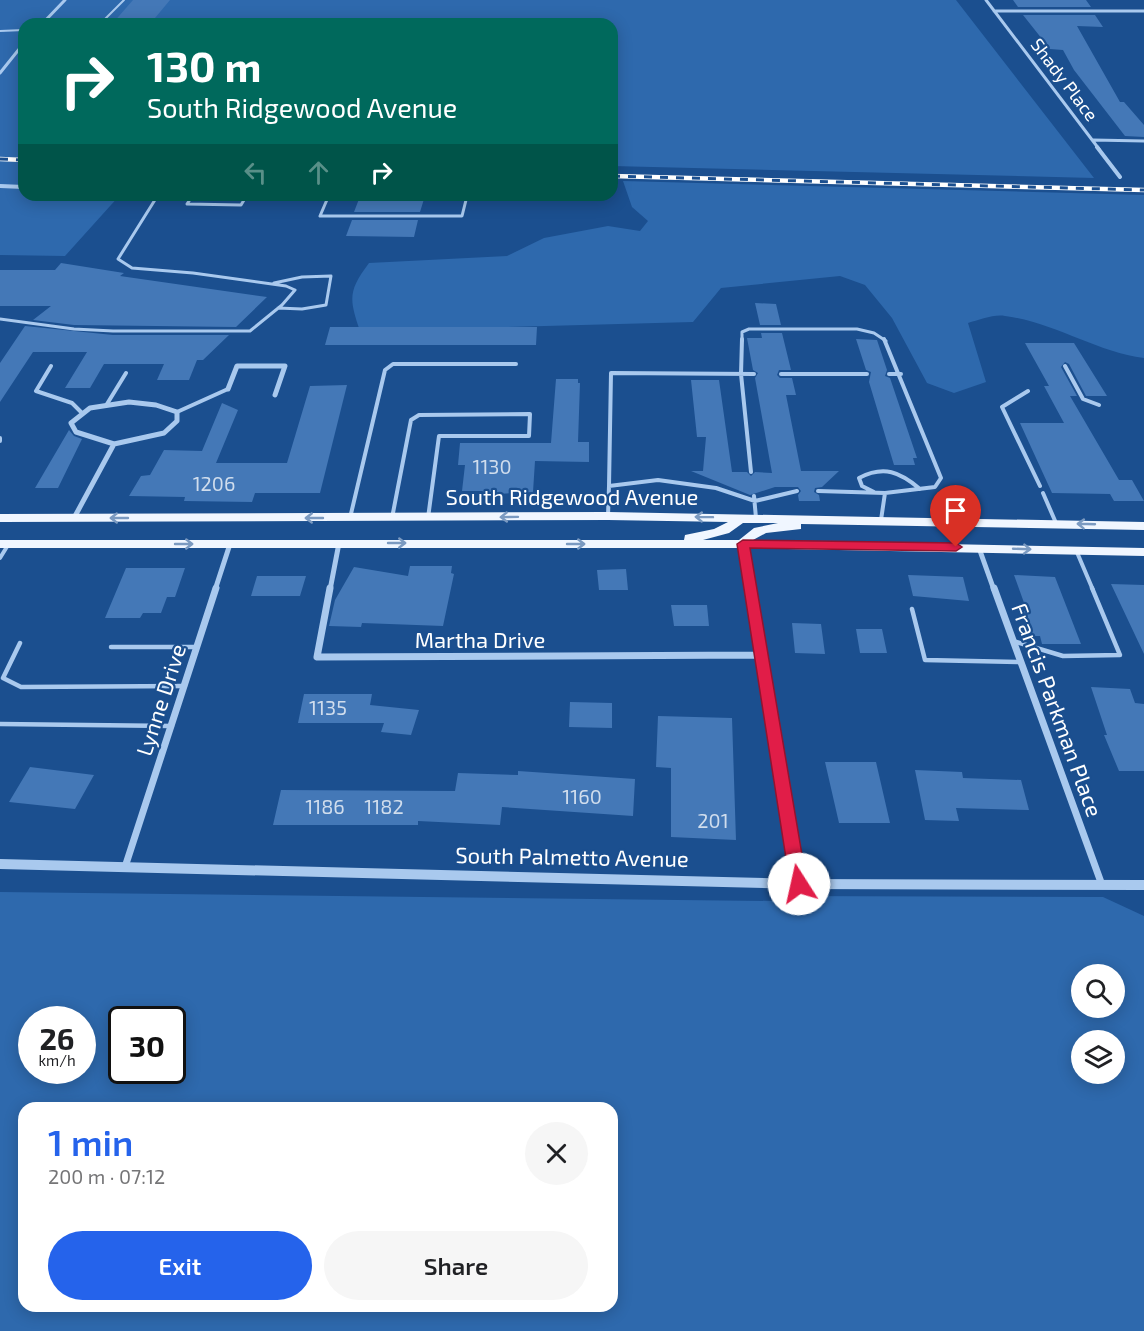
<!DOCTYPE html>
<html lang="en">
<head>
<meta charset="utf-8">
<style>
	:root { --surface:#fff; --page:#f6f6f6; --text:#202124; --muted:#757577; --accent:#2563eb }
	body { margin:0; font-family:"Exo 2",sans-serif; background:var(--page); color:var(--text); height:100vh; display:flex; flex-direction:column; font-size:22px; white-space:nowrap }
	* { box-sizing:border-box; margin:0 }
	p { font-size:20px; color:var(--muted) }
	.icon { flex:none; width:33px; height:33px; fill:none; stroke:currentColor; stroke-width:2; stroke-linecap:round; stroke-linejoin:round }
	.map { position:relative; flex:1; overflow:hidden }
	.details { position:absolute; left:18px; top:1102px; width:600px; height:210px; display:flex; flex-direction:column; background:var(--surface); border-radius:18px; box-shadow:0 3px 15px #0003 }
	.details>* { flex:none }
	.guide { position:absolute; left:18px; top:18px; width:600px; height:183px; border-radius:18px; box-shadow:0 3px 15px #0003; background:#00695c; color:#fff; overflow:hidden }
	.buttons { position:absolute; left:1071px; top:964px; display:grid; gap:12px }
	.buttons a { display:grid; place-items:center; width:54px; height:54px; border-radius:50%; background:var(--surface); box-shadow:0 3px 15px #0003; font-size:30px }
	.speed { position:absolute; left:18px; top:1006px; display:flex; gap:12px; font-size:30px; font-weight:700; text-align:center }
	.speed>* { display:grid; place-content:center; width:78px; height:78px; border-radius:50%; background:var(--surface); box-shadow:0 3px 15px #0003; line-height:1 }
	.speed small { font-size:15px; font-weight:400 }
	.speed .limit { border:3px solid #111; border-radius:9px; background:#fff; color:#111 }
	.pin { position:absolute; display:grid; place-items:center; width:51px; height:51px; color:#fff; margin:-62px -26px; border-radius:50% 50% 50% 0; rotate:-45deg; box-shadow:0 0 6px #0007 }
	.pin .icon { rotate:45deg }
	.me { position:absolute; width:66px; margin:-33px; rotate:350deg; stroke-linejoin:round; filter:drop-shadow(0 0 4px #0008) }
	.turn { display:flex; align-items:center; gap:21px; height:126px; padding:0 30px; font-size:27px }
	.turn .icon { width:78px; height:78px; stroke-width:2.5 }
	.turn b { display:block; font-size:42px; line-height:51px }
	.lanes { display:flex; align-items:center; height:57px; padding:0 30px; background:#0003; justify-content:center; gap:30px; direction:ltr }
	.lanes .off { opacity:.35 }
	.round { display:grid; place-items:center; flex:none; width:63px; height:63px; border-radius:32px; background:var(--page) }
	.headline { display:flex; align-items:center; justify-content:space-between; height:102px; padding:0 30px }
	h1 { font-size:36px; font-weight:600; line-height:45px; color:var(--accent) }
	.button { display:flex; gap:12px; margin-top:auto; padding:12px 30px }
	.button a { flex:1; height:69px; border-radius:36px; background:var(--accent); color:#fff; font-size:24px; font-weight:600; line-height:69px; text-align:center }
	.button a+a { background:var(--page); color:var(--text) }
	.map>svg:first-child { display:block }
	.green { fill:#2e69ad; fill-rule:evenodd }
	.building { fill:#4478b7 }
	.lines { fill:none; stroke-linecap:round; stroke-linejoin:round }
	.service-far3 { stroke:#a9c9ee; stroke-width:2 }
	.service-far2 { stroke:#a9c9ee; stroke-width:3 }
	.service-far1 { stroke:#a9c9ee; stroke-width:4 }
	.service { stroke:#a9c9ee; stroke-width:4.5 }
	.minor-far3 { stroke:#a9c9ee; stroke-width:3 }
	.minor-far2 { stroke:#a9c9ee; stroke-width:4 }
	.minor-far1 { stroke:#a9c9ee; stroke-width:5 }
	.minor { stroke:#a9c9ee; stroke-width:7 }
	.tertiary { fill:#a9c9ee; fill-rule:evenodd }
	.primary { fill:#f0f6ff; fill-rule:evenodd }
	.rail-casing { stroke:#fff; stroke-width:4.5 }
	.rail { stroke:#1b4f8f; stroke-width:3; stroke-dasharray:8; stroke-linecap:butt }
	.oneway { stroke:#7b9ac1 }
	.route { fill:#e11d48; stroke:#92132f; stroke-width:1.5 }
	.labels { text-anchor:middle; stroke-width:4.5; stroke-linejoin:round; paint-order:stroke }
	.far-street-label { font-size:18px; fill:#fff; stroke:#1b4f8f }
	.number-label { font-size:20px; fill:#d0dded }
	.street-label { font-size:22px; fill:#fff; stroke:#1b4f8f }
</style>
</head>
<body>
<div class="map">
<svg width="1144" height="1331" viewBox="0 0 1144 1331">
	<rect width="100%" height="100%" fill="#1b4f8f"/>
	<path class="green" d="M0 0H956L1094 178 612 166V24H24V195H120L65 256 0 255Z
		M623 181 1144 195V358C1096 352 1054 322 1005 316 994 314 979 320 968 323L986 382 954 393 927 383 892 318 865 285 840 276 721 288 693 322 360 331C349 299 348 291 369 263L507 256 544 238 608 226 640 231 648 221 632 207Z
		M0 892 774 901 782 896 1103 897 1144 916V1331H0ZM1082 975H1114V1008H1082ZM32 1020H82V1071H32ZM122 1020H172V1071H122ZM1082 1041H1114V1074H1082ZM24 1108H612V1306H24Z"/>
	<path class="building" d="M133 0H170L150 24H112Z
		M1013 0H1086L1091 7H1018Z
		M1023 15H1095L1103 27 1077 26 1120 102H1124L1144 125V137L1125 136 1074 70 1063 50 1050 49Z
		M359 199H424L420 212H354Z
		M352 220H418L414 237 346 236Z
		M61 263 124 273 120 276 267 297 236 327 74 325 33 320 51 306H0V270H55Z
		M755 303 776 304 781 325H760Z
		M25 326 113 335H229L203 360H197L189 380H157L164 364H104L90 388H65L87 352H33L0 402V363Z
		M330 327H537L536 345H325Z
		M761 333H782L791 370H779L777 375 780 378H792L796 395H786L801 471H839L822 487 815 488 814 492 819 495 820 501H799L798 495 801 491 798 487H775L750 495 691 471H703L706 437H697L691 380H719L732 472H747L751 476 755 472 772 473 755 378 758 373 753 370 747 338H762Z
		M856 339 877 340 887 370 885 376 890 378 917 458H913L915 465H894L869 382 871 372 866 370Z
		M1025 343H1074L1107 396H1086L1069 364 1065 362 1061 367 1077 396H1070L1119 480H1132L1144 501H1114L1110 494 1052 493 1020 423H1064L1044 386H1049Z
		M556 379H578V383H580L578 442H589V462L535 461 533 492 482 495 483 491H462L465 465H458L460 443H551Z
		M347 385 320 493H255L252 502 184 501 185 497 129 496 141 476 150 475 164 450 202 451 222 403 238 410 216 463H287L310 386Z
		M69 430 74 436 82 439 58 488H35Z
		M410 566H452L451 573 454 574 443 626 362 623 361 627 329 626 335 600 354 567 408 576Z
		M126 568H185L175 597H167L161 613H143L140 618H105Z
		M626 569 628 590H599L597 570Z
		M908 575 963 577 969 601 913 596Z
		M1014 575 1055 577 1081 644H1042L1040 636H1030L1020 611H1027Z
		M257 576H306L300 596H251Z
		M1111 584 1144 585V654Z
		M671 605H707L709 626H674Z
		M792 623 821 624 825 654 795 653Z
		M856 629H882L887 653H860Z
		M1091 687 1130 689 1135 703 1144 704V771H1119L1104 735H1107Z
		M304 694H372L370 705 419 710 411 735 381 732 384 723H298Z
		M570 702 612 703V728L569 727Z
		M658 716 732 718 736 840 671 837V768L656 767Z
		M825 762H876L890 823H839Z
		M30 767 94 775 75 809 9 802Z
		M915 770 962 772 963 778 1021 780 1029 810 956 808 959 821 925 820Z
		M518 771 635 779 633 816 502 807 500 825 418 821V825H273L281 790 455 791 458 773 518 775Z"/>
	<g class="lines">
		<path class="service-far3" d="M42 24 102 22 124 0
			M0 31 24 30"/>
		<path class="service-far2" d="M193 195 187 204 241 205 247 195
			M329 195 320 216H462L467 196 376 195
			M274 283 302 277 331 276 326 305 302 309 278 308
			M0 319 74 329 113 331H250L282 305 295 290 286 286 193 273 132 268 118 259 158 195
			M742 341V332L749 329H857L874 333 886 341"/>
		<path class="service-far1" d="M742 339 741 374 751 472
			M51 366 36 391 72 403 81 412
			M1065 366 1083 399 1099 405
			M754 374 611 373 609 486 658 480 716 488 755 501 797 491
			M781 374H867
			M889 374H901
			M1028 391 1002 407 1040 486
			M107 404 126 373
			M177 412 228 389
			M0 438V441
			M818 491 885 493 935 487 941 478 884 339
			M874 492 862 486 859 478C884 465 900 472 920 489
			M1043 493 1056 523
			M754 496 756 518
			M608 516 609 486
			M350 518 385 370 393 364H516
			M392 518 411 420 419 415 530 414 529 436H439L428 518
			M881 520 885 493
			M1076 550 1093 590
			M0 558 8 545"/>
		<path class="service" d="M912 609 925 660 1021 662
			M1013 641 1063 656 1120 655 1092 588
			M20 643 3 678 21 687 185 686
			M111 647H197
			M0 724 172 726"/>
		<path class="minor-far3" d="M986 0 1099 149
			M994 11H1144
			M42 24 65 0
			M0 73 24 43
			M1093 140 1144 141"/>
		<path class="minor-far2" d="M1097 147 1120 177
			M0 186 24 187"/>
		<path class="minor-far1" d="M228 389 237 366H285L275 395
			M129 402 156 405 177 412V421L164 433 114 444 76 432 71 423 90 408Z
			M74 518 114 444
			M743 544 751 590
			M979 548 994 590
			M215 590 230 544
			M330 590 339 543"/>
		<path class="minor" d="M330 588 317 657 759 655
			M750 588 799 884
			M994 588 1102 885
			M125 867 216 588"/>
		<path class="tertiary" d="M0 859 799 879 1144 880V890L799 889 0 869Z"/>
		<path class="primary" d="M608 512 1144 522V530L801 524V529L766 533 753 540 1144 548V556L743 548H0V540H684L685 535 714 529 728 522 608 520 0 522V514ZM743 523H778L754 528 739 540H703L729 533Z"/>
		<defs>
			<path id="rail" d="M0 159 24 160
				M612 176 1144 190"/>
		</defs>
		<use href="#rail" class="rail-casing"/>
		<use href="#rail" class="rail"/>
	</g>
	<defs><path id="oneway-shaft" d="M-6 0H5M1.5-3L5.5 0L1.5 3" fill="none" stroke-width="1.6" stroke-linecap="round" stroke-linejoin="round" transform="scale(1.5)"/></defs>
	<g class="oneway">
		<use href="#oneway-shaft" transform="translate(509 517) rotate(179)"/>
		<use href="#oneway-shaft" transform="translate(704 517) rotate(-179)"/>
		<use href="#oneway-shaft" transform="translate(119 518) rotate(180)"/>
		<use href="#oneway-shaft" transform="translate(314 518) rotate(180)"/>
		<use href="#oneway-shaft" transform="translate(1086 524) rotate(-178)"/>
		<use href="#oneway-shaft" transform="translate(397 543)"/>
		<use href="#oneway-shaft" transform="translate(184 544)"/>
		<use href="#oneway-shaft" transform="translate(576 544)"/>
		<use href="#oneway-shaft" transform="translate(1022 549) rotate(2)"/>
	</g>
	<path class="route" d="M743 540 956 543 962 547 956 551 750 548 807 884 804 888H793L790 884 737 544Z"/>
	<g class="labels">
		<g class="far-street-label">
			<text transform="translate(1064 80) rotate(53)" y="6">Shady Place</text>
		</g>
		<g class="number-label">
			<text x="492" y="474">1130</text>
			<text x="214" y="491">1206</text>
			<text x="328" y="715">1135</text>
			<text x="582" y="804">1160</text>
			<text x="325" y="814">1186</text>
			<text x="384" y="814">1182</text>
			<text x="713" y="828">201</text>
		</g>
		<g class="street-label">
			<text x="572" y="505">South Ridgewood Avenue</text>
			<text x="480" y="648">Martha Drive</text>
			<text transform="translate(161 700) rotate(-72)" y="8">Lynne Drive</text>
			<text transform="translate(1057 710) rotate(70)" y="8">Francis Parkman Place</text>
			<text transform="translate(572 857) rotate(1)" y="8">South Palmetto Avenue</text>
		</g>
	</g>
</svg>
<div class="buttons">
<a><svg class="icon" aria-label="search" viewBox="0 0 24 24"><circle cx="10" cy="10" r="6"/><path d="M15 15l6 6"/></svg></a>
<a><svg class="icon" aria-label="layers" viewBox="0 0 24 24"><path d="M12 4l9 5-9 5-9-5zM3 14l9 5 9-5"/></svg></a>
</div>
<div class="speed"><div>26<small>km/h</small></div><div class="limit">30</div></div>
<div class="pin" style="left:956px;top:547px;background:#d93025"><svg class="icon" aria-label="arrive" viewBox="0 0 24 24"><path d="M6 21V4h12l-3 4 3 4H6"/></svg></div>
<svg class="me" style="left:799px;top:884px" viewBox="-20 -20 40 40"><circle r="19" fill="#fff"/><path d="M0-13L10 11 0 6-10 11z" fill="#e11d48"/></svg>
<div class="guide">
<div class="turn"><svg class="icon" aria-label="right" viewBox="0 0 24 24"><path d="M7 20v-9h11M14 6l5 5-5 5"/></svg><div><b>130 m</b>South Ridgewood Avenue</div></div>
<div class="lanes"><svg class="icon off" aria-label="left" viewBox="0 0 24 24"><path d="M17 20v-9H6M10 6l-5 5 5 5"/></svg><svg class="icon off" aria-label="ahead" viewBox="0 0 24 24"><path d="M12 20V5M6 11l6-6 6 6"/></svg><svg class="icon" aria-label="right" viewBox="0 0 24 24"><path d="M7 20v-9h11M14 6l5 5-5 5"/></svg></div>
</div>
<section class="details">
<div class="headline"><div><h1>1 min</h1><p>200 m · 07:12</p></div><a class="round"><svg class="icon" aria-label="close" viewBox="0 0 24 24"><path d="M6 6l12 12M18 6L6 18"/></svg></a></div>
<div class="button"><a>Exit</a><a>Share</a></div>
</section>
</div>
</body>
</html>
